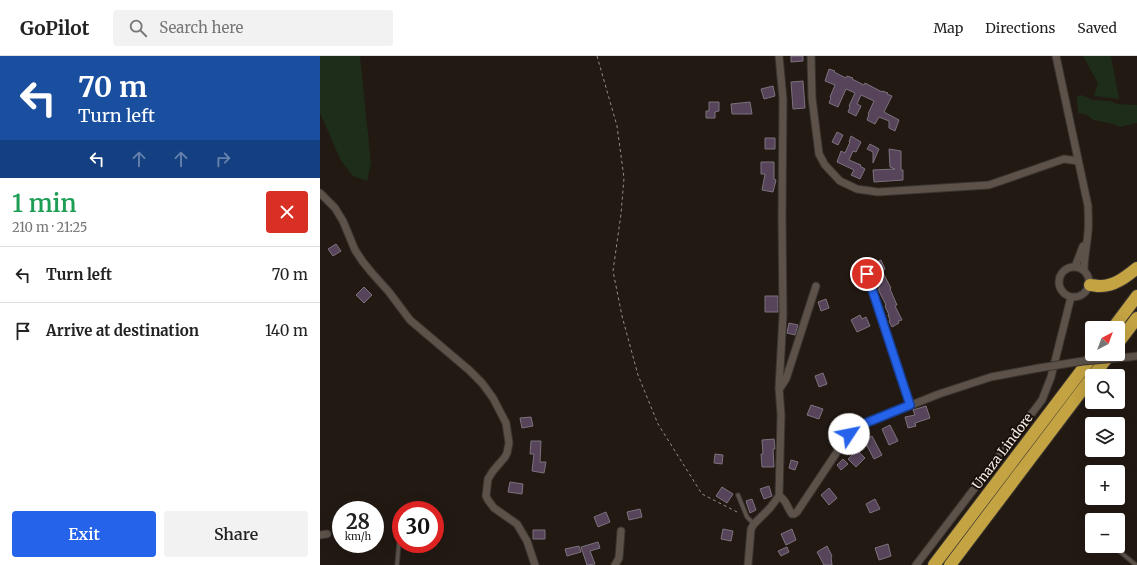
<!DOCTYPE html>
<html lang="en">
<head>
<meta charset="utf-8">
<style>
	:root { --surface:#fff; --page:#f2f2f2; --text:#222; --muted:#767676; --line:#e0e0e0; --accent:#2563eb }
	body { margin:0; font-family:Merriweather,serif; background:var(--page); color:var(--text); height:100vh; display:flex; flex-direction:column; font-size:15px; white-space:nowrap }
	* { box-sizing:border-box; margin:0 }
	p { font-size:13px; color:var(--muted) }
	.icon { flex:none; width:22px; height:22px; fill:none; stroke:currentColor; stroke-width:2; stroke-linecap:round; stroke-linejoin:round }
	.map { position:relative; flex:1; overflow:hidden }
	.drawer { display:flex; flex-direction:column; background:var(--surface); width:320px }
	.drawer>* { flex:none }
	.banner { background:#1a4fa0; color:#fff; overflow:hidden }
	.needle { width:26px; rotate:41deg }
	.buttons { position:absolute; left:765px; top:265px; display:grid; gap:8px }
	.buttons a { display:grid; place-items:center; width:40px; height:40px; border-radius:4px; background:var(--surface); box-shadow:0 4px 16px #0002; font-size:20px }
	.speed { position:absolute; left:12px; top:445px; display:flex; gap:8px; font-size:20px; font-weight:700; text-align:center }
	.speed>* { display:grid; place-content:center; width:52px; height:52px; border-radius:50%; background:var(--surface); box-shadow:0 4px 16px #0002; line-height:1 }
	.speed small { font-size:10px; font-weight:400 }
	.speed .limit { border:6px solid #d22; background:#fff; color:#111 }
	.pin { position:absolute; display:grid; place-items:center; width:34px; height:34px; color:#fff; margin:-17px; border:2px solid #fff; border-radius:50%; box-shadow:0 1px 4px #0007 }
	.me { position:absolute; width:44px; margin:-22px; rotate:56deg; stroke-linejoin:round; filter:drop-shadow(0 0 3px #0008) }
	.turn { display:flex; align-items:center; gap:14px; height:84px; padding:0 12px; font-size:18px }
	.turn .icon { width:52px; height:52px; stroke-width:2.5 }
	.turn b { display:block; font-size:28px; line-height:34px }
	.lanes { display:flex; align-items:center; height:38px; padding:0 12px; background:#0003; justify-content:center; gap:20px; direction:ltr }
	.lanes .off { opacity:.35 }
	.round { display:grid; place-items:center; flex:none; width:42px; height:42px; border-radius:4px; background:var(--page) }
	.summary { display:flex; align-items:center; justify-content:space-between; height:68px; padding:0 12px }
	h1 { font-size:24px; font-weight:600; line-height:30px; color:#1e9e55 }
	.action { display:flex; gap:8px; margin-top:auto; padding:8px 12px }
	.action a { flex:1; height:46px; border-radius:4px; background:var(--accent); color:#fff; font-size:16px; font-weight:600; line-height:46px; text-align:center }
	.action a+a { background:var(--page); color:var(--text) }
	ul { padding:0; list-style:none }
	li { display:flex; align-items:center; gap:12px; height:56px; padding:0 12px; border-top:1px solid var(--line) }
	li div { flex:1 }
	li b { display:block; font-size:15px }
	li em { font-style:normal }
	header { display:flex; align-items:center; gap:24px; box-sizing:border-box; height:56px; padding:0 20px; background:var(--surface); border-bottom:1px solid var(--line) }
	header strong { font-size:19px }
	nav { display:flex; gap:22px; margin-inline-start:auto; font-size:14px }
	.search { width:280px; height:36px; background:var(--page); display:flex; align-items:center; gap:10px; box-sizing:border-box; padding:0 14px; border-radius:4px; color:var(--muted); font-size:15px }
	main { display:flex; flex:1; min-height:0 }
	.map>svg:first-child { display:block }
	.green { fill:#1e2c1a }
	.building { fill:#57445a; stroke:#7b737d }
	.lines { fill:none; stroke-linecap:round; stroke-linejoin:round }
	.lane-casing { stroke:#3a3430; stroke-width:5.5 }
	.street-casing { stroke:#3a3430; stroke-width:9 }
	.highway-casing { stroke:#3a3430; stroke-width:14 }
	.path { stroke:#948d87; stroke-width:1; stroke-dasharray:3 3; stroke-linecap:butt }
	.lane { stroke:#5c524a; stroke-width:3.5 }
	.street { stroke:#5c524a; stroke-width:7 }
	.highway { stroke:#c3a342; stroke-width:12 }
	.street-bridge-casing { stroke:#3a3430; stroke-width:9; stroke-linecap:butt }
	.street-bridge { stroke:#5c524a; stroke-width:7 }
	.route-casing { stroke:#184099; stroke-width:10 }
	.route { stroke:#2563eb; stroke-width:7 }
	.labels { text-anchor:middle; stroke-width:4; stroke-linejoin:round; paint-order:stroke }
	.street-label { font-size:13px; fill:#f4eee9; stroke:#19100a }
</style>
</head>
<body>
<header>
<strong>GoPilot</strong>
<div class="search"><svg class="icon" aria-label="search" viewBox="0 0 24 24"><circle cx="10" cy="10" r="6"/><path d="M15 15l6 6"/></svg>Search here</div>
<nav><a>Map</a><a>Directions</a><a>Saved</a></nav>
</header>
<main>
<section class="drawer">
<div class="banner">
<div class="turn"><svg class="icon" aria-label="left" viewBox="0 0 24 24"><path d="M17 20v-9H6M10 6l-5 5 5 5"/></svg><div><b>70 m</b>Turn left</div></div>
<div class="lanes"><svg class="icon" aria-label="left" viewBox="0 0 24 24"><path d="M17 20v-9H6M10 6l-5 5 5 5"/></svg><svg class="icon off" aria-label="ahead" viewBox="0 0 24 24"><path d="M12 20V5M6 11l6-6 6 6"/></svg><svg class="icon off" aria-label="ahead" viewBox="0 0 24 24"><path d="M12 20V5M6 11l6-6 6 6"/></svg><svg class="icon off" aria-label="right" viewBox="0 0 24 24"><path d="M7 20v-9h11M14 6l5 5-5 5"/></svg></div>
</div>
<div class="summary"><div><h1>1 min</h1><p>210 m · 21:25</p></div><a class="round" style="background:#d93025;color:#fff"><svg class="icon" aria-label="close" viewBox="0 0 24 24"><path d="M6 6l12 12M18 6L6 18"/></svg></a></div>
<ul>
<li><svg class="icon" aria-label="left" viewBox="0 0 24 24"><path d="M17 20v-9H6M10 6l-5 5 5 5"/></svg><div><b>Turn left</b></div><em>70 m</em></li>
<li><svg class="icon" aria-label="arrive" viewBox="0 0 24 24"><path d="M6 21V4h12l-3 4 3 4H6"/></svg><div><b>Arrive at destination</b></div><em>140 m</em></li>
</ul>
<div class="action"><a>Exit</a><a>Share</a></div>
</section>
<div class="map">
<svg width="817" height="509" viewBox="0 0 817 509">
	<rect width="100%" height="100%" fill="#221913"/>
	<path class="green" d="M0 0H40L51 107 47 125 33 120 21 105 0 57Z
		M763 0H791L799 43 774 40 778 27Z
		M761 39 767 41 772 44 791 45 797 48 817 49V67L800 71 793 68 773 64 767 59 758 57 757 41Z"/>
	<path class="building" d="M471 0H483V5L471 6Z
		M509 13 515 15 514 16 526 22 527 20 533 22 532 23 544 29 545 27 562 36V35L568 37 567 38 572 40 564 56 579 64 575 75 569 72V65L559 61 555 68 547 64 549 58H548L554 45 541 39 537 48 541 50 536 60 528 56 530 51 529 50 535 37 526 33 518 51 509 47 511 42 510 41 515 29 505 25Z
		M483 25 485 52 473 53 471 26Z
		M453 30 455 40 444 43 441 33Z
		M389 46H399V55L395 56V62H386V55H389Z
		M430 46 432 58H412L411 48Z
		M517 76 523 79 518 89 512 86Z
		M531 80 541 86 536 96 533 95 529 104 541 109 540 110 545 113 540 123 531 119 534 114 517 106 521 95 525 97 530 86H529Z
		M445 82H455V93H445Z
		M550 88 559 93 553 107V96L547 93Z
		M569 93 581 95V114H583V124L554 126 553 114 575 113 570 111Z
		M441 106H454V123L456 124 453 136 442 134 445 118H441Z
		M16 188 21 195 13 200 8 193Z
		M561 204 565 213 562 215 571 232 570 233 577 249 575 250 582 264 578 265 579 267 572 271 569 265 570 264 568 259H569L565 250 566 249 558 233H560L557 228 559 227 552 214H553L551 209Z
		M44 231 52 239 44 247 36 239Z
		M445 240H458V256H445Z
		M506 243 509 252 501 255 498 246Z
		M540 259 542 263 546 261 550 270 537 276 531 264Z
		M469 267 478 269 475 279 467 277Z
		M503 317 507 328 499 331 495 320Z
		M491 349 503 353 499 363 487 359Z
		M606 350 610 362 595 367 596 370 588 372 585 361 595 359 593 354Z
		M211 361 213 370 202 372 200 362Z
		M570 369 578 385 569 389 562 373Z
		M552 380 562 399 554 403 544 384Z
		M454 383 455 393H453L454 411H442L441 398H443L442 384Z
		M211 385H221L220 406H226L224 417 212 415 214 398H210Z
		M537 394 545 402 536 411 528 403Z
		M395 398 403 399 402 408 394 407Z
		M523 403 528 408 521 414 517 409Z
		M471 404 478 406 475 414 469 412Z
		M190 426 203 428 202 438 188 436Z
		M449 430 452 440 444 443 440 433Z
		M402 431 413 438 407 447 396 440Z
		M509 432 517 442 509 449 501 439Z
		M432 443 436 454 430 457 426 445Z
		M555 443 560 453 550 457 546 448Z
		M320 453 322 461 309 464 307 456Z
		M286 456 290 466 278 471 274 461Z
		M403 473 413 475 411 485 401 483Z
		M472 473 476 484 466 489 461 478Z
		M213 474H225V483H213Z
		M278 486 280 492 270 495 275 508 267 509 261 491Z
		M568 488 571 500 559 504 555 492Z
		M259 490 261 496 247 500 245 493Z
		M507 490 512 500 511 501 512 509H504L497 496Z
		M467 491 469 496 461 500 458 495Z"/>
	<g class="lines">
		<defs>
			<path id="lane" d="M542 204 590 349
				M418 439 427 461 434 468
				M795 490 799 495 816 509
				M77 509 79 487"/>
			<path id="street" d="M491 0 492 42 499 98 505 109 520 125 537 133 558 136 669 129 744 103 758 105
				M736 0 768 150C768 158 769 167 768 176 767 189 764 201 764 214
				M0 137 15 152 23 165 35 194 43 206 52 217 69 236 90 264 149 314 162 327 173 342 186 367 189 387 187 397 185 401 173 415 168 423 166 440 168 444 174 452 197 468 207 485 215 509
				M739 226a15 15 0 1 1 30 0a15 15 0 1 1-30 0Z
				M755 211 763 190
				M809 301 817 300
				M460 332 466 323 496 230
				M459 440C467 444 467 452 472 458H474L477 456 529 378 535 372 541 369 619 338 671 321 719 312
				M0 479 7 478
				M295 509 299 502 301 475
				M428 509 431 473 434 468 450 452 459 440 461 359 459 332 463 259 462 161 463 43 459 0
				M596 509 722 344 731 321 751 241"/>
			<path id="highway" d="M770 229C773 229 776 230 779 230 794 231 807 220 817 212
				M793 272 817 240
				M798 287 817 262
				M773 320 790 298
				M614 509 774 298
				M630 509 772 321"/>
		</defs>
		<use href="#lane" class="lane-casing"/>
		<use href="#street" class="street-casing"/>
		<use href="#highway" class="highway-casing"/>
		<path class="path" d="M277 0 297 70 304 122 301 158 293 215 302 260 318 319 338 368 382 438 419 457"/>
		<use href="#lane" class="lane"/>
		<use href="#street" class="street"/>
		<use href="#highway" class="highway"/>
		<defs>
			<path id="street-bridge" d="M719 312 763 305 809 301"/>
		</defs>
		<use href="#street-bridge" class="street-bridge-casing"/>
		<use href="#street-bridge" class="street-bridge"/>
	</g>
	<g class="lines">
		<defs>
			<path id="route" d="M529 378 535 372 541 369 590 349 547 218"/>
		</defs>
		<use href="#route" class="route-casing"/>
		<use href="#route" class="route"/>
	</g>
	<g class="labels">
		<g class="street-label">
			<text transform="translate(682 395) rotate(-53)" y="5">Unaza Lindore</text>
		</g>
	</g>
</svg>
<div class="buttons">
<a><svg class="needle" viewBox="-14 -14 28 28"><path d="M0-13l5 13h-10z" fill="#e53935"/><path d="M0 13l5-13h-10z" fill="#767676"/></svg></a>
<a><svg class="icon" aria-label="search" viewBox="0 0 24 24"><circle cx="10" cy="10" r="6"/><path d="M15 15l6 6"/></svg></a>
<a><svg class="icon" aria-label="layers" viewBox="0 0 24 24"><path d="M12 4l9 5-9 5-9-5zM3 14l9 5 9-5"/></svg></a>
<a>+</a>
<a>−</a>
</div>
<div class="speed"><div>28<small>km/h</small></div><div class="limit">30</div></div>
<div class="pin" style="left:547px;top:218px;background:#d93025"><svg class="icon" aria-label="arrive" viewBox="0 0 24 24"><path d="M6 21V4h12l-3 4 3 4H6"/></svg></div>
<svg class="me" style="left:529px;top:378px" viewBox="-20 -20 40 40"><circle r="19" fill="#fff"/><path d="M0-13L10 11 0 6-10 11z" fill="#2563eb"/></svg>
</div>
</main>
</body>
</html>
